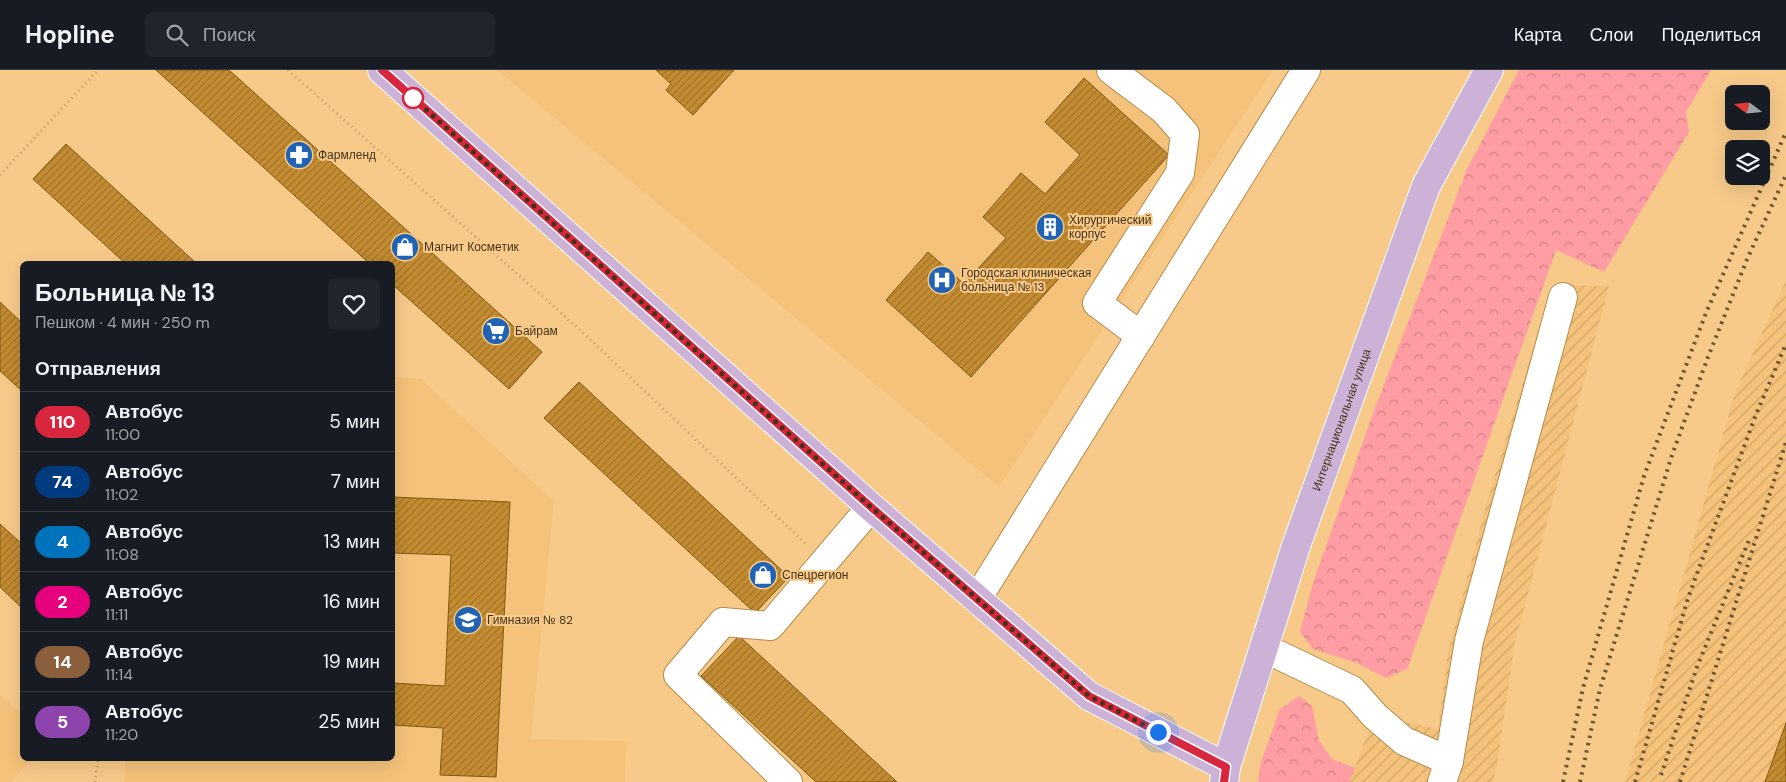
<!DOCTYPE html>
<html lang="ru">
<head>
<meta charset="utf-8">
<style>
  :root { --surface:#171b24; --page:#20242c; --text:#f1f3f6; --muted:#9ea1a6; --line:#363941 }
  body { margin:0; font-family:"DM Sans",sans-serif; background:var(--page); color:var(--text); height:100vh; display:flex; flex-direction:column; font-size:19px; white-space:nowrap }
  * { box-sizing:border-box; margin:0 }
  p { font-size:16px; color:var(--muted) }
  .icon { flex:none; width:28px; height:28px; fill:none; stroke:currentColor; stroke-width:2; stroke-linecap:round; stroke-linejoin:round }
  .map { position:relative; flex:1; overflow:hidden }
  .side { position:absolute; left:20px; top:191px; width:375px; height:500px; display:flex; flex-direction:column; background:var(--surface); border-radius:8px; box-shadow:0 5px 20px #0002 }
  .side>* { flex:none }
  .badge { padding:0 10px; border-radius:16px; font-size:18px; line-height:32px }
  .needle { width:32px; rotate:286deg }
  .controls { position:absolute; left:1725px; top:15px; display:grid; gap:10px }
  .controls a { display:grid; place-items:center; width:45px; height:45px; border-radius:8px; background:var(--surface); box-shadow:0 5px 20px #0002; font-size:25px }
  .you { position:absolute; width:25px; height:25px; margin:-12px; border:4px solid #fff; border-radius:50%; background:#1a73e8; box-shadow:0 0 0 8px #1a73e833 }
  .map>.badge { position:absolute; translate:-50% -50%; box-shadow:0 0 0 2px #fff }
  h2 { padding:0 15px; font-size:19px; line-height:45px }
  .round { display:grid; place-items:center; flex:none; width:52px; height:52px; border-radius:8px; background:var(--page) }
  .head { display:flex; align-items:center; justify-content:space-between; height:85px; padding:0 15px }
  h1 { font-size:24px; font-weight:700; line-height:38px }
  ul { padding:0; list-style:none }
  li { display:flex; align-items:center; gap:15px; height:60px; padding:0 15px; border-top:1px solid var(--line) }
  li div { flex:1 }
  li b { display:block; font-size:19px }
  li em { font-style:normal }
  li .badge { min-width:55px; font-weight:700; text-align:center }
  header { display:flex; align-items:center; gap:30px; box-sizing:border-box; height:70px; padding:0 25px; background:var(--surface); border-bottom:1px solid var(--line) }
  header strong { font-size:24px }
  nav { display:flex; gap:28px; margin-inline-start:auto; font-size:18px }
  .search { width:350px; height:45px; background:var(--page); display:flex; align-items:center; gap:12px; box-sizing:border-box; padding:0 18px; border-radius:8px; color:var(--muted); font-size:19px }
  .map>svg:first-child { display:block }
</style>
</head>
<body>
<header>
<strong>Hopline</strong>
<div class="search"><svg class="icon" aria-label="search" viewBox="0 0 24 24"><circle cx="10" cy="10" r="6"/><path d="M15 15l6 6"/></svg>Поиск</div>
<nav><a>Карта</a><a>Слои</a><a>Поделиться</a></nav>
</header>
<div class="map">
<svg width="1786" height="712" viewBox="0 0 1786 712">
  <defs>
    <pattern id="industrial-furrows" width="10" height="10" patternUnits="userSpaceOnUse" patternTransform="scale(1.25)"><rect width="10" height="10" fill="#f4c27a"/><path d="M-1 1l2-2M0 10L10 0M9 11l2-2" fill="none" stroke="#d2a769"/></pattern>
    <pattern id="forest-crowns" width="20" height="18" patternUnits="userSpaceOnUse" patternTransform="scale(1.25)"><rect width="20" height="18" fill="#fe9da3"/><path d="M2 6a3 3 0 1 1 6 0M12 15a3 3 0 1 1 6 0" fill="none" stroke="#cf8184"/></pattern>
    <pattern id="building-hatch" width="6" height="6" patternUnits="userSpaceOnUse" patternTransform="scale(1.25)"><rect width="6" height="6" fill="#c48c31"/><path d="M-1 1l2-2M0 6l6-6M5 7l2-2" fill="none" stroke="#a17329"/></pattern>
  </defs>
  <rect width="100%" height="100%" fill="#f8ca8a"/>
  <g fill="#f4c27a">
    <polygon points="497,0 1273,0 999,417"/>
    <polygon points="393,307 421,309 554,431 531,669 626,671 625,712 124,712 126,689 392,689"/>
    <polygon points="0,625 22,645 22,689 31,689 11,712 0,712"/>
  </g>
  <g fill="url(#industrial-furrows)">
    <polygon points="1786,210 1786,712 1625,712 1735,323"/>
    <polygon points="1552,215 1609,216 1514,577 1497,695 1493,712 1349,712 1375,646 1438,659 1448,582 1487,432"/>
  </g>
  <g fill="url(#forest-crowns)">
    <polygon points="1519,0 1711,0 1686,42 1689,62 1604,202 1556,180 1407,599 1386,608 1357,593 1313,579 1300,562 1313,513 1372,346 1467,99"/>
    <polygon points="1299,626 1312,636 1319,671 1332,689 1355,698 1349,712 1258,712 1261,692 1280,639"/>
  </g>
  <g fill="url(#building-hatch)" stroke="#805811">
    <polygon points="156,0 229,0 542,282 509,319 392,214 392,194 370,194"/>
    <polygon points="656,0 734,0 693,45 666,20 671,14"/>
    <polygon points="1084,8 1169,85 971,307 886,230 928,182 964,214 1006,168 983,147 1021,103 1045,124 1080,85 1045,52"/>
    <polygon points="66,74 197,194 126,194 33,109"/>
    <polygon points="0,232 22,253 22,321 0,301"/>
    <polygon points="579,312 789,507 755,543 544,348"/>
    <polygon points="392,427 510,432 496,707 440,705 443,658 392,655 392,613 445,616 451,485 392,483"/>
    <polygon points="0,454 22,474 22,538 0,517"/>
    <polygon points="739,566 897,712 816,712 701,606"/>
    <polygon points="1786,653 1786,712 1765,712"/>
  </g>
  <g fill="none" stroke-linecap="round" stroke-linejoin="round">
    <defs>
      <g id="minor">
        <polyline points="1111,0 1164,40 1185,64 1180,103 1097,233 1141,266"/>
        <polyline points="977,529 1306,0"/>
        <polyline points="1264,578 1352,620 1375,646 1404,671 1449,691"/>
        <polyline points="788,712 678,605 723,552 770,556 871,437"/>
        <polyline points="1442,712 1449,691 1469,571 1563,227"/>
      </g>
      <g id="major">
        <polyline points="382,0 871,437 1089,626 1226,697"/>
        <path id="s1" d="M1224 712 1226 697 1296 476 1426 116 1489 0"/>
      </g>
    </defs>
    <use href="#minor" stroke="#b68b4b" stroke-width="30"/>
    <use href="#major" stroke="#fff" stroke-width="30"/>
    <g stroke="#be9965" stroke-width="3" stroke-dasharray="1 4" stroke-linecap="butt">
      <polyline points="288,0 578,258 806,474"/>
      <polyline points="0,105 98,0"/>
      <polyline points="95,712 98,689"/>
    </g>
    <use href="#minor" stroke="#fff" stroke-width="28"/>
    <use href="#major" stroke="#cdb2d7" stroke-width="28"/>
    <g stroke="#6d5531" stroke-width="4" stroke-dasharray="2.5 5" stroke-linecap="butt">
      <polyline points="1661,705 1697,597 1749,470"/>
      <polyline points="1563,712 1583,618 1644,406 1706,243 1786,62"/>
      <polyline points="1580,712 1600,619 1672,385 1708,287 1748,187 1786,105"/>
      <polyline points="1635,712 1688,528 1755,347 1786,274"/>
      <polyline points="1680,712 1786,372"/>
    </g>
  </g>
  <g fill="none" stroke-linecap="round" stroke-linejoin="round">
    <defs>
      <polyline id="line" points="382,0 871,437 1089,626 1226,697 1224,712"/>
    </defs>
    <use href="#line" stroke="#fff" stroke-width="11"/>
    <use href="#line" stroke="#d7263d" stroke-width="8"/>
    <polyline stroke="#443217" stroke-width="5" stroke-dasharray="0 9" points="413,28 871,437 1089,626 1158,662"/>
  </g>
  <defs>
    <symbol id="pharmacy-disc" viewBox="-11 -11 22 22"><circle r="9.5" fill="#2062b3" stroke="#f8ca8a"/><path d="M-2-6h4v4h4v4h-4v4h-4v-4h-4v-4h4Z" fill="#fff"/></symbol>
    <symbol id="building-disc" viewBox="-11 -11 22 22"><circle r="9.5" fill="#2062b3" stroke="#f8ca8a"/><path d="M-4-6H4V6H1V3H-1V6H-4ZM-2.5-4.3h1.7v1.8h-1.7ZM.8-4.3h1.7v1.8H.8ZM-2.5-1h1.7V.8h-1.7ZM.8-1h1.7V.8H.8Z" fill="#fff"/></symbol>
    <symbol id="shop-disc" viewBox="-11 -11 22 22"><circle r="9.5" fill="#2062b3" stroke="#f8ca8a"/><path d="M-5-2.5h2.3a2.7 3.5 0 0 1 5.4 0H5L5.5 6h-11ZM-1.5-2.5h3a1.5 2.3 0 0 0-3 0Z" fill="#fff"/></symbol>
    <symbol id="hospital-disc" viewBox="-11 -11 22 22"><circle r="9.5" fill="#2062b3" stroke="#f8ca8a"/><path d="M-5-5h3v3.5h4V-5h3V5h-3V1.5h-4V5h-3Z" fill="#fff"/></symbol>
    <symbol id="supermarket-disc" viewBox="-11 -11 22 22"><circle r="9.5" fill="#2062b3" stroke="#f8ca8a"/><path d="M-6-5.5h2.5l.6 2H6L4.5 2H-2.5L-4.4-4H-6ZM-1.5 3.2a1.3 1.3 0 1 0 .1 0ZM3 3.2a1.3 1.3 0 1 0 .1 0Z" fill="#fff"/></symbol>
    <symbol id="school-disc" viewBox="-11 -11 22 22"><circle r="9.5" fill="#2062b3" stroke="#f8ca8a"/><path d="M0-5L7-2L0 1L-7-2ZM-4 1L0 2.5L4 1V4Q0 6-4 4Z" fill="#fff"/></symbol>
  </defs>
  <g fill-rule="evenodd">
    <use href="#pharmacy-disc" x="283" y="69" width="32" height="32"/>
    <use href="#building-disc" x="1034" y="141" width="32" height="32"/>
    <use href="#shop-disc" x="389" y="161" width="32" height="32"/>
    <use href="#hospital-disc" x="926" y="194" width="32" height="32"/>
    <use href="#supermarket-disc" x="480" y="245" width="32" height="32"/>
    <use href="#shop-disc" x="747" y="489" width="32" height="32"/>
    <use href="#school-disc" x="452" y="534" width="32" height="32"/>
  </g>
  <circle fill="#fff" stroke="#d7263d" stroke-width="2.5" cx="413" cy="28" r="10"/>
  <g text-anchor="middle" stroke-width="4" stroke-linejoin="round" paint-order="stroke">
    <g font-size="12" fill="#443217" stroke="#f8ca8a" text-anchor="start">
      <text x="318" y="89">Фармленд</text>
      <text x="1069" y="154">Хирургический<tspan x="1069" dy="14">корпус</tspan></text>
      <text x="424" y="181">Магнит Косметик</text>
      <text x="961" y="207">Городская клиническая<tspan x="961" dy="14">больница № 13</tspan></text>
      <text x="515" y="265">Байрам</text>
      <text x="782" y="509">Спецрегион</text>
      <text x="487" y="554">Гимназия № 82</text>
    </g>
    <g font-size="12" fill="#443217" stroke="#f8ca8a">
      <text dy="4" stroke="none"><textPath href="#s1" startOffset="381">Интернациональная улица</textPath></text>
    </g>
  </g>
</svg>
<div class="controls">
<a><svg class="needle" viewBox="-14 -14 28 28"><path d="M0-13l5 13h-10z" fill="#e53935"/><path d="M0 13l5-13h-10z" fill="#9ea1a6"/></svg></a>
<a><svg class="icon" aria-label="layers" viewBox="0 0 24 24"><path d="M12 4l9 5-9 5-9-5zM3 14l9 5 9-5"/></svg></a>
</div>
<div class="you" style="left:1158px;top:662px"></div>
<section class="side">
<div class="head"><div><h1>Больница № 13</h1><p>Пешком · 4 мин · 250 m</p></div><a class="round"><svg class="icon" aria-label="heart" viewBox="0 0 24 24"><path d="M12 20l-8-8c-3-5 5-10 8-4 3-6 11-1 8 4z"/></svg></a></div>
<h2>Отправления</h2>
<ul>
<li><span class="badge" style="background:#d7263d;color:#fff">110</span><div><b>Автобус</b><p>11:00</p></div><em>5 мин</em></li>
<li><span class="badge" style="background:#003b80;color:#fff">74</span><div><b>Автобус</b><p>11:02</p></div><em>7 мин</em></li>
<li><span class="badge" style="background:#0072bc;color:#fff">4</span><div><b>Автобус</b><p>11:08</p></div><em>13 мин</em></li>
<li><span class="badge" style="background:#e6007e;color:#fff">2</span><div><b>Автобус</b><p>11:11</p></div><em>16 мин</em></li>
<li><span class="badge" style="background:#8b5e3c;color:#fff">14</span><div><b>Автобус</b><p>11:14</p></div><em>19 мин</em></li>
<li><span class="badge" style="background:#8e44ad;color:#fff">5</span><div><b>Автобус</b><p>11:20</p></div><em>25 мин</em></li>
</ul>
</section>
</div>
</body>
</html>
